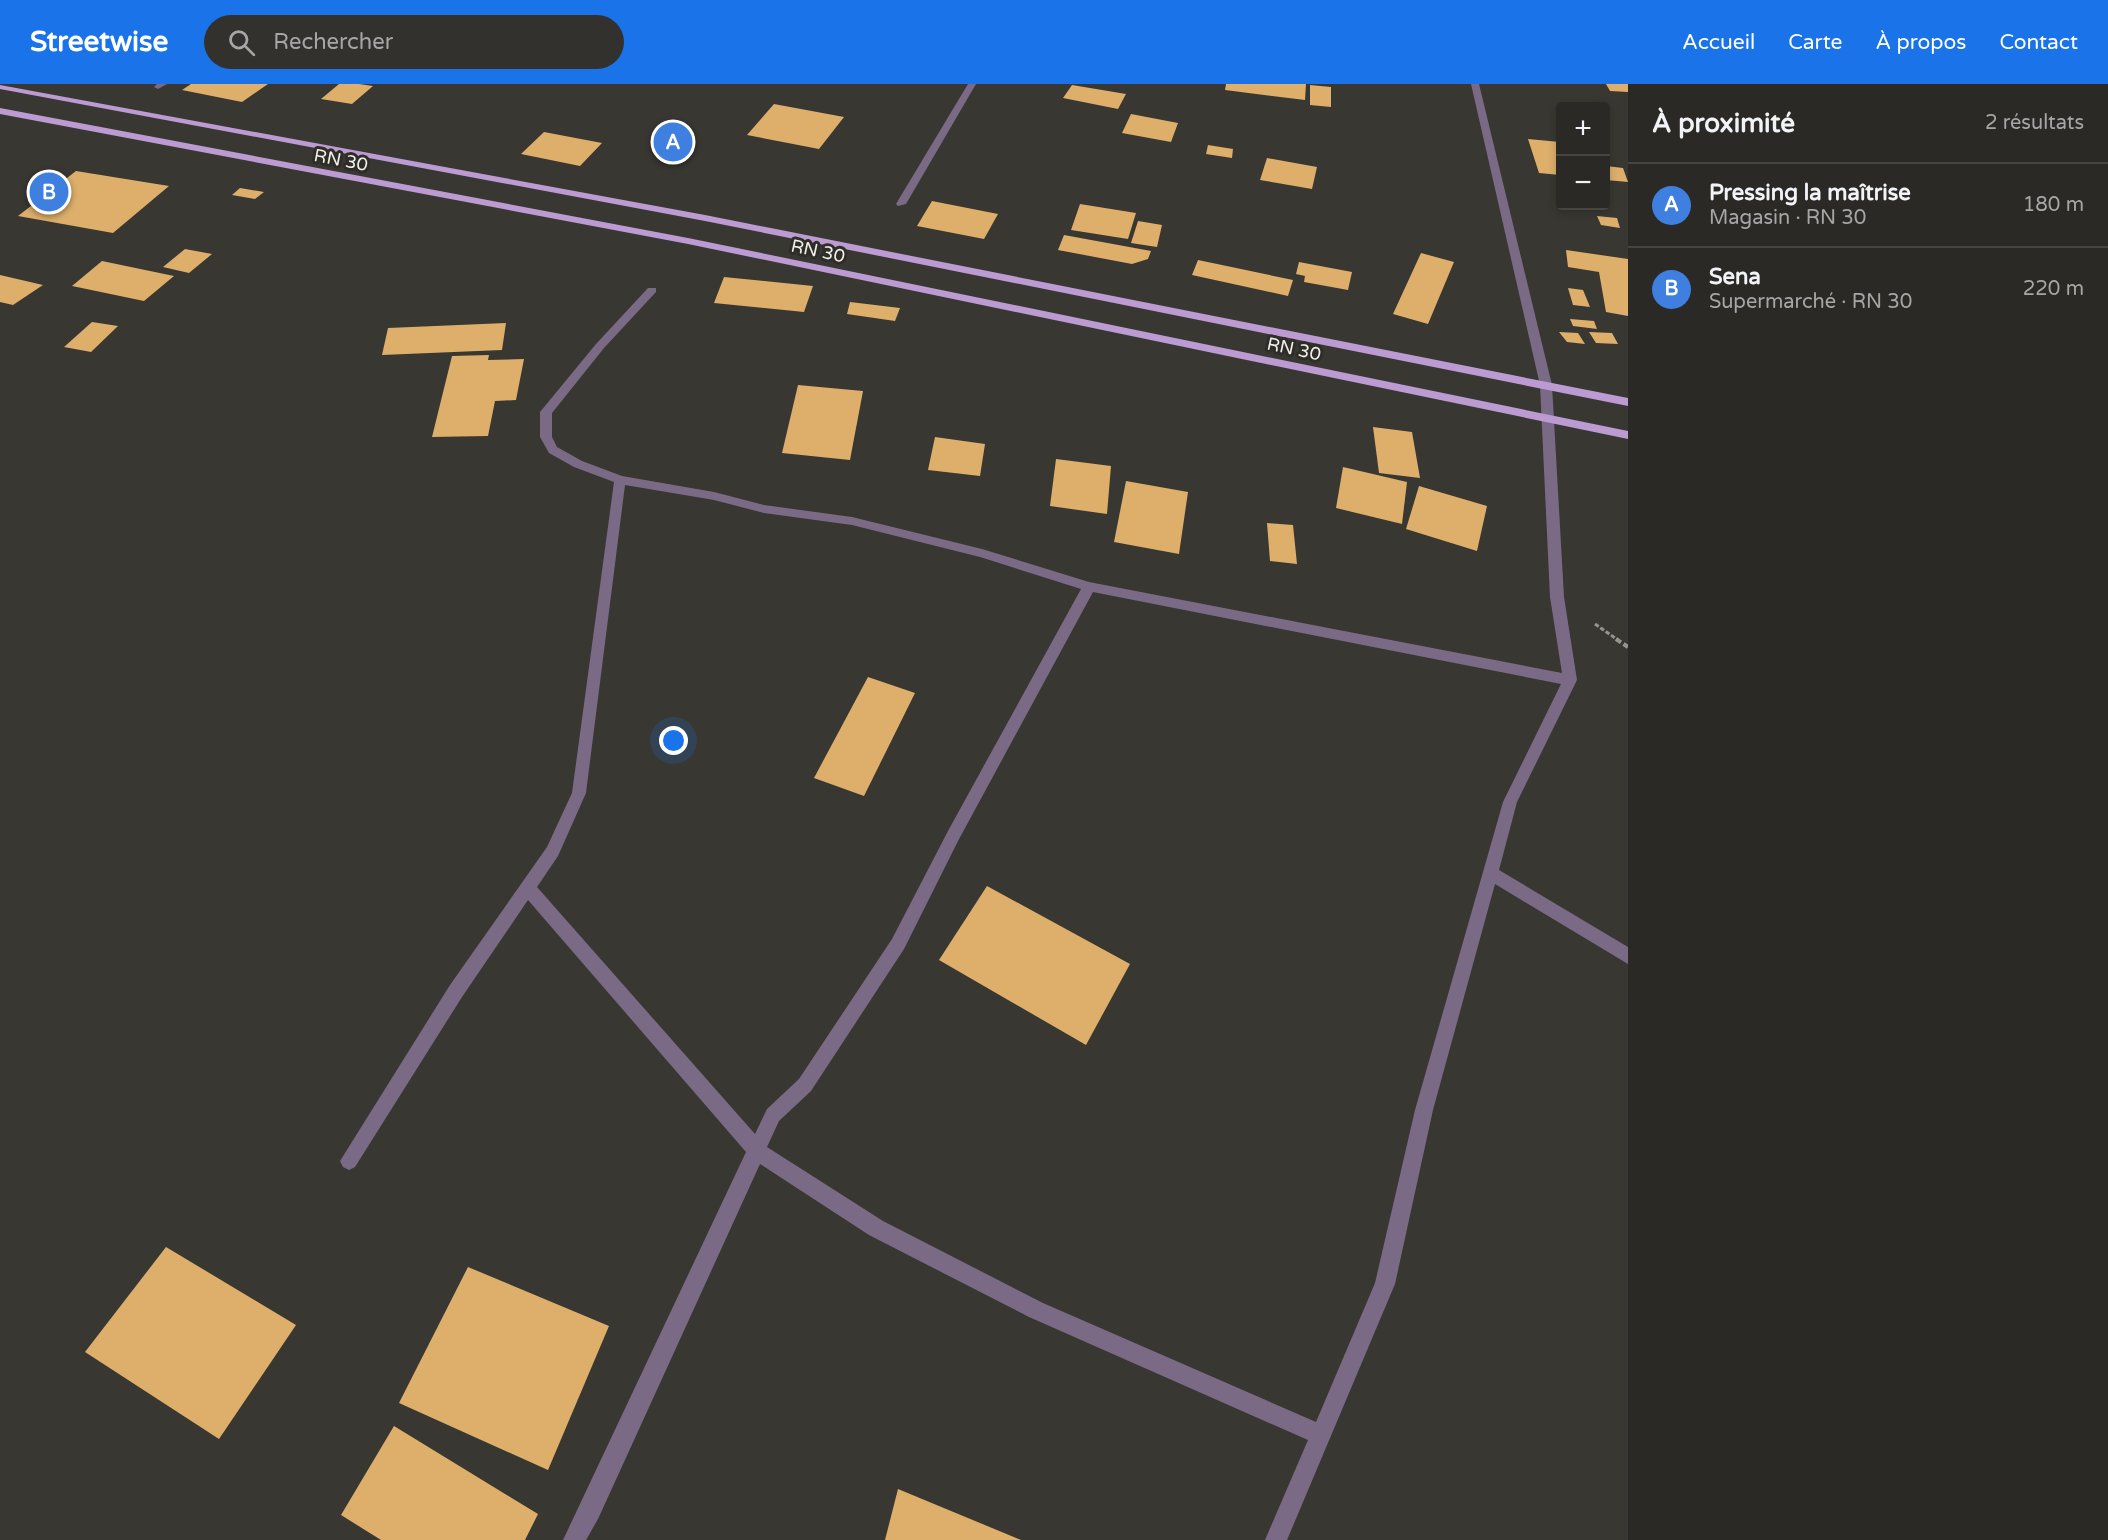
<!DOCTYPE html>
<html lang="fr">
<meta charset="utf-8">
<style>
:root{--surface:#2b2925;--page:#33312d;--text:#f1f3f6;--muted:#a6a6a7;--line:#474542;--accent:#1a73e8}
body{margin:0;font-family:"Varela Round",sans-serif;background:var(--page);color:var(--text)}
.controls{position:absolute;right:18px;top:18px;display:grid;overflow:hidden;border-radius:6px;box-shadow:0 3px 9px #0003}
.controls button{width:54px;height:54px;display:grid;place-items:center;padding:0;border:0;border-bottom:2px solid var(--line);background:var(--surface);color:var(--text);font:30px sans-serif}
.you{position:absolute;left:674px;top:657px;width:21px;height:21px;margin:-15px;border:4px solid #fff;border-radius:50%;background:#1a73e8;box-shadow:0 0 0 9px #1a73e833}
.badge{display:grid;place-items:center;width:39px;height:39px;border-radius:50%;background:var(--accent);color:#fff;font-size:20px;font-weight:700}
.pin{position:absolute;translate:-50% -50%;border:3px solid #fff;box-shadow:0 2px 6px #0006}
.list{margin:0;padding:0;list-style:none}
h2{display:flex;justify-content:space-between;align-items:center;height:78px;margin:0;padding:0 24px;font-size:26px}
h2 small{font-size:20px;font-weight:400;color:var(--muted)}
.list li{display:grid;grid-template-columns:39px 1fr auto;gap:18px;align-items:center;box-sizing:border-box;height:84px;padding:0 24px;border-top:2px solid var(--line)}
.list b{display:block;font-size:22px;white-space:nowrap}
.list p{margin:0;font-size:20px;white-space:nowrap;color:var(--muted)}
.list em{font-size:20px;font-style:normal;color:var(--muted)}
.icon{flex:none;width:33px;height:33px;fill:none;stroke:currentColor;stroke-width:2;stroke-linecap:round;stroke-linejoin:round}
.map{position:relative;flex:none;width:1628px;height:1456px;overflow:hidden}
header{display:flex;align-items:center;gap:36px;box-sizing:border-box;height:84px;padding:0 30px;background:var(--accent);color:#fff}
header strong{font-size:28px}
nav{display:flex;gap:33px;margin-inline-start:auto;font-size:21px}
.search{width:420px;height:54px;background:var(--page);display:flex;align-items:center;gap:15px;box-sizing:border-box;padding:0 21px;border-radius:33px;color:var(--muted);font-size:22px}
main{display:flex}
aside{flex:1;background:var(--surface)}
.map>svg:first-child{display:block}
.building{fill:#ddaf6b}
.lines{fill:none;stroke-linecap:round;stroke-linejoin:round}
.path-far1{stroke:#96948f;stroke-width:3;stroke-dasharray:4.5 2;stroke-linecap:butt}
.path{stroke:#96948f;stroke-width:4;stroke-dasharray:6 3;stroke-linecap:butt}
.street{fill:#7a6a86;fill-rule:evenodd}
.primary{fill:#bc9bd3;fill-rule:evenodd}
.labels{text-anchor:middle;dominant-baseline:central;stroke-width:6;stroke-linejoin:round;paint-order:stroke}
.far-street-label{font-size:18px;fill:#f0efeb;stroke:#2f2d28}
</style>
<header>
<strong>Streetwise</strong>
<div class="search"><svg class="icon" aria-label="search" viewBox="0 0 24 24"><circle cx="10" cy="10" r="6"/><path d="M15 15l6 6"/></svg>Rechercher</div>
<nav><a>Accueil</a><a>Carte</a><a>À propos</a><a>Contact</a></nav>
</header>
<main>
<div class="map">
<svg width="1628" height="1456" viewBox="0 0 1628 1456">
<rect width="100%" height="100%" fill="#393731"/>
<g class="building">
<path d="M191,0H268L242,18L182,6Z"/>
<path d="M339,0H359L373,2L352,20L321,15Z"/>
<path d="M1226,0H1306L1305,16L1225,6Z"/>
<path d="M1606,0H1628V8L1610,7Z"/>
<path d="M1072,1L1126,10L1118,25L1063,14Z"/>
<path d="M1310,1L1331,3V23L1310,21Z"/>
<path d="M774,20L844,33L819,65L747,51Z"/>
<path d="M1131,30L1178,39L1171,58L1122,49Z"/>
<path d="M544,48L602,59L580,82L521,70Z"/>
<path d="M1528,55L1560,58V71H1557L1560,78V91L1539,89Z"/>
<path d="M1208,61L1233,65L1232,74L1206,70Z"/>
<path d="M1267,74L1317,83L1312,105L1260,96Z"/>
<path d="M1606,82L1623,84L1628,98L1606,96Z"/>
<path d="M76,87L169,102L113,149L18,132Z"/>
<path d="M240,104L264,108L255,115L232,111Z"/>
<path d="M932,117L998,130L984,155L917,142Z"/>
<path d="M1080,120L1136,129L1128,155L1071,146Z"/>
<path d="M1597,132L1617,134L1620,144L1601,141Z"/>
<path d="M1138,137L1162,141L1157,163L1131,159Z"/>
<path d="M1064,151L1151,167L1148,175L1132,180L1058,166Z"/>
<path d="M185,165L212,170L189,189L163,183Z"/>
<path d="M1566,166L1628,175V232L1606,228L1599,188L1568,183Z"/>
<path d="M1421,169L1454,178L1428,240L1393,230Z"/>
<path d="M1198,176L1293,196L1288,212L1192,191Z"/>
<path d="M102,177L174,192L144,217L72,202Z"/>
<path d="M1299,178L1352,188L1348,206L1304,198L1305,192L1296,190Z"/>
<path d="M0,191L43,201L13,221L0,218Z"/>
<path d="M724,193L813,202L804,228L714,219Z"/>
<path d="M1568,204L1583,206L1590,223L1573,221Z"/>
<path d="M850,218L900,224L895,237L847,230Z"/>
<path d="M1570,235L1594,237L1597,245L1573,242Z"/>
<path d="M92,238L118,242L91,268L64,263Z"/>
<path d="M506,239L502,266L382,271L388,244Z"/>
<path d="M1559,248L1578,249L1585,260L1567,258Z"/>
<path d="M1589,248L1612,249L1618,260L1596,259Z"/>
<path d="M489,271L488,276L524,275L516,316L495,317L488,352L432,353L452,272Z"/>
<path d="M798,301L863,307L850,376L782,369Z"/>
<path d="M1373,343L1412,348L1420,394L1379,389Z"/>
<path d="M935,353L985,360L980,392L928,386Z"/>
<path d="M1056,375L1111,382L1107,430L1050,422Z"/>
<path d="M1343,383L1407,398L1402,440L1336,424Z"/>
<path d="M1126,397L1188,408L1179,470L1114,458Z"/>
<path d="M1419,402L1487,422L1477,467L1406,445Z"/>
<path d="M1267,439L1293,441L1297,480L1270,477Z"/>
<path d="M868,593L915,609L864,712L814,694Z"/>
<path d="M987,802L1130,880L1086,961L939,876Z"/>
<path d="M166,1163L296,1241L219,1355L85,1268Z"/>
<path d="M468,1183L609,1242L548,1386L399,1319Z"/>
<path d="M394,1342L538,1430L525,1456H381L341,1431Z"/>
<path d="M898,1405L1021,1456H885Z"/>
</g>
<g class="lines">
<path class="path-far1" d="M1595,540L1618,556"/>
<path class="path" d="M1616,555L1628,563"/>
<g class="street">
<path d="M157,0H167L158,5L154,3Z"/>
<path d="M968,0H976L906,120L898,122L896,120Z"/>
<path d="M1471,0H1479L1552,301L1564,513L1577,596L1517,718L1499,786L1628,863V880L1495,800L1433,1026L1395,1200L1287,1456H1265L1308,1356L1029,1233L869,1151L760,1080L598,1435L586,1456H563L746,1068L528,816L462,913L355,1083L349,1086L343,1083L340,1077L450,901L547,763L572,709L614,398L574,383L549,369L540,353V328L596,260L648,204H656V208L604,264L552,329V353L557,363L582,377L622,392L714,408L764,421L852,433L982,465L1089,498L1562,589L1550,513L1540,301ZM625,401L714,416L764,429L852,441L980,473L1081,505L948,747L892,855L799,995L767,1025L755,1050L537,803L558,772L586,709ZM1093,508L1561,600L1503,718L1415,1026L1375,1199L1316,1338L1043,1219L883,1137L767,1063L779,1037L811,1007L904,865L958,757Z"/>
</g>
<g class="primary">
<path d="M0,1L705,131L1628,314V322L705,137L0,5Z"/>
<path d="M0,24L688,154L1628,347V355L688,160L0,30Z"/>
</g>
</g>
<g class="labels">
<g class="far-street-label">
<text transform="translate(341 76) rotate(11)">RN 30</text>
<text transform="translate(818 167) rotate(12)">RN 30</text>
<text transform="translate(1294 265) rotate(12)">RN 30</text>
</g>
</g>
</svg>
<div class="controls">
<button>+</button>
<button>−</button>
</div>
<div class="you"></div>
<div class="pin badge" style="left:673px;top:58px;background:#3f7fe0">A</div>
<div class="pin badge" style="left:49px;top:108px;background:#3f7fe0">B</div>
</div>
<aside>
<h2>À proximité<small>2 résultats</small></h2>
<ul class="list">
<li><span class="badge" style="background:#3f7fe0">A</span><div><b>Pressing la maîtrise</b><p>Magasin · RN 30</p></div><em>180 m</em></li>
<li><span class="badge" style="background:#3f7fe0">B</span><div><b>Sena</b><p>Supermarché · RN 30</p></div><em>220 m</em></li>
</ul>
</aside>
</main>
